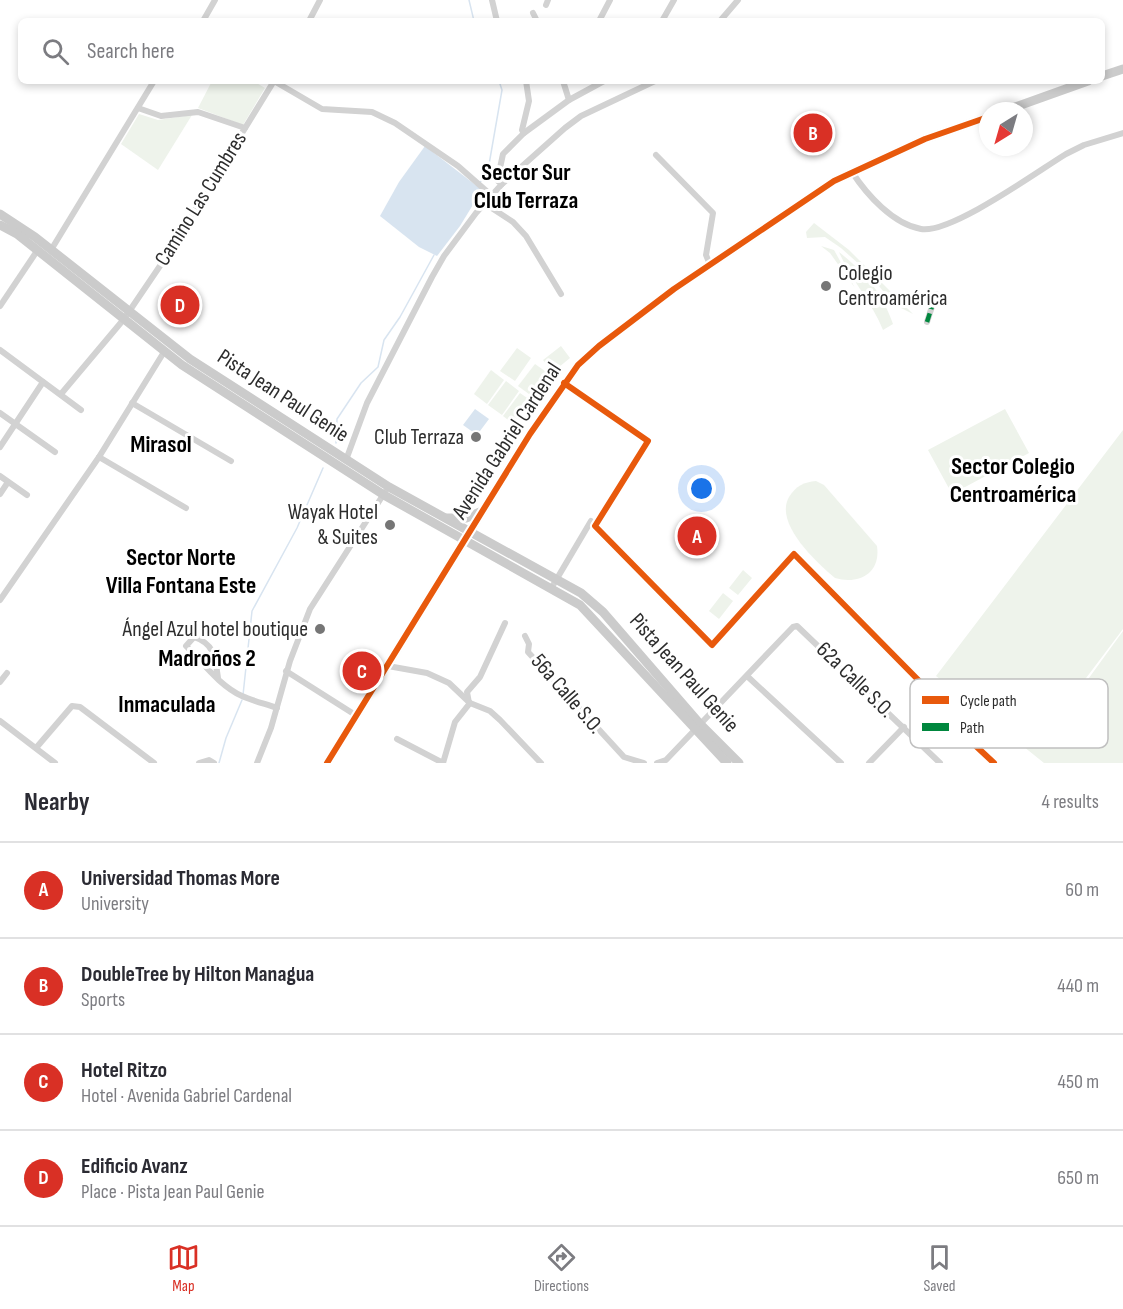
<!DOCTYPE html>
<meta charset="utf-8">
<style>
:root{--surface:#fff;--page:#f2f2f3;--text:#2b2b33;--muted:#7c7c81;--line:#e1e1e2;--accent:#d93025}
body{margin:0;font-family:"Sofia Sans Condensed",sans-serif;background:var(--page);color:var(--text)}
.compass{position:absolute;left:979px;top:102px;width:54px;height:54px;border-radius:50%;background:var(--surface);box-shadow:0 3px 9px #0003;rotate:217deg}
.you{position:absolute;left:702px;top:489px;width:21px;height:21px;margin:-15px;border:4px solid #fff;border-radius:50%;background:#1a73e8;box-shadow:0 0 0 9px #1a73e833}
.badge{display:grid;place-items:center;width:39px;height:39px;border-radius:50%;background:var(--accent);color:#fff;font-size:20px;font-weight:700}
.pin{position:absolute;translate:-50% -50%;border:3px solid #fff;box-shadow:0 2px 6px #0006}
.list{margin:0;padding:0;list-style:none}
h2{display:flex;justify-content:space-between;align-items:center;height:78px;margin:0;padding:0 24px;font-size:26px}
h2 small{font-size:20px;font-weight:400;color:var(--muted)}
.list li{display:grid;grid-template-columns:39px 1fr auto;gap:18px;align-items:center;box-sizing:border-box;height:96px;padding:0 24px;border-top:2px solid var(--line)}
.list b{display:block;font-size:22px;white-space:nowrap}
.list p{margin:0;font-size:20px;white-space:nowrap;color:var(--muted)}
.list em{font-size:20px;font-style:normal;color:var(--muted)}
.icon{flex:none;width:33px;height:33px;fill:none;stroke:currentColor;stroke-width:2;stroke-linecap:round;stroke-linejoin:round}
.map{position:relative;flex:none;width:1123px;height:763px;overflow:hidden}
.search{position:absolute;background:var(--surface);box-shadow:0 3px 9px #0003;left:18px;right:18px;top:18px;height:66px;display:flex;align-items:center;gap:15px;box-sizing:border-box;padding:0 21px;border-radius:9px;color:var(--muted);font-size:22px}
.sheet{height:462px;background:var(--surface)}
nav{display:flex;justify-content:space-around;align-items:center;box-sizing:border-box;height:84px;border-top:2px solid var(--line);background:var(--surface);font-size:16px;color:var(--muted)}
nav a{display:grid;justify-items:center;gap:3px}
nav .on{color:var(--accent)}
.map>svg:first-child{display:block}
.green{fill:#eef3eb}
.water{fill:#d8e4f0}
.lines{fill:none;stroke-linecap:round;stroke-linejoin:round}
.stream{stroke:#d8e4f0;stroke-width:1.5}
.street{stroke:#d2d2d2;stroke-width:6}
.secondary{stroke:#cbcbcb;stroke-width:9}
.quiet{stroke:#00873e;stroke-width:4.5;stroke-dasharray:9 4.5;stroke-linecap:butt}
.cycleway-casing{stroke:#fff;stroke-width:10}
.cycleway{stroke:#e8590c;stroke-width:6}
.poi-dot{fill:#767676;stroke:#fff;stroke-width:2}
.labels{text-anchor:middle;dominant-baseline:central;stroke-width:6;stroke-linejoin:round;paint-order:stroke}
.street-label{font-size:22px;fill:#2d2d2d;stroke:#fff}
.poi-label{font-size:22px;fill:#2d2d2d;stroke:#fff;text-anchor:end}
.neighbourhood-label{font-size:24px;font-weight:bold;fill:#000;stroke:#fff}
.key{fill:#fff;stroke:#c0c0c0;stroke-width:1.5}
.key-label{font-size:16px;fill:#2d2d2d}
</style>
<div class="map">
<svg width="1123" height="763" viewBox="0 0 1123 763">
<rect width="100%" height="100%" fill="#fff"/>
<g class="green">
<path d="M212,81H253L265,88L243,125L198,108Z"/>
<path d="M139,114L158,120L192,115L158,170L121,144Z"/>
<path d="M814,223L849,250L913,314L893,304L869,273L841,248L825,237L807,238L806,232Z"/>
<path d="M821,246L834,250L855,288L830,253Z"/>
<path d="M839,252C865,273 882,292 893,324L883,330C872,302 851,280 839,252Z"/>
<path d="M561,346L570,358L553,372L543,360Z"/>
<path d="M517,348L531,358L515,381L500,371Z"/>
<path d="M535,364L549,374L533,397L518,386Z"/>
<path d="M491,370L504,380L487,404L474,394Z"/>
<path d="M506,381L519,391L502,415L488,405Z"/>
<path d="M520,393L533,402L516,426L503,416Z"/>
<path d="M1005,409L1029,453L952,494L928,450Z"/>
<path d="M1123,430V629L1068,702L1065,711L1123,631V763H1044L936,676Z"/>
<path d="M816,481L824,485L877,546C881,573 859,585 835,578C816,562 774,523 789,497C796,486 804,482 816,481Z"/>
<path d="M743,570L752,578L738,595L729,588Z"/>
<path d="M723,593L733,601L719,619L709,611Z"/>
</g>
<g class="water">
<path d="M425,146L482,190L460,226L437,256L419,247L380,216L399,182Z"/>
<path d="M475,409L489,419L477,435L463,425Z"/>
</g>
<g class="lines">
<g class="stream">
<path d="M469,0L474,21"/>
<path d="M479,183L487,176L502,90L499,81"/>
<path d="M336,443L337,419L361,383L378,367L384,340L400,317L434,255"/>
<path d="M243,695L252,611L297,528L323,468"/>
<path d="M219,763L226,738L242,700"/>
</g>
<g class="street">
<path d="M492,0L497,21"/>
<path d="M546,5L548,0"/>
<path d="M533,13L537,21"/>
<path d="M203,21L215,0"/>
<path d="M309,21L320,0"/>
<path d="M599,21L610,0"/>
<path d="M662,21L674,0"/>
<path d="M720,21L738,0"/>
<path d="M274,81L322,109L372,112L395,123L458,166L491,195"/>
<path d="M563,81L569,100"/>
<path d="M138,108L161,116L198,112L245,128"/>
<path d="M524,133L569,100L604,81"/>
<path d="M656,155L713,213L706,255L710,265"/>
<path d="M500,168L503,154L524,133L522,130L529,101L526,81"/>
<path d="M499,171L498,181L502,184"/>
<path d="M852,172C867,195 893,224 921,229C951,234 1038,171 1066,154L1084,145L1123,133"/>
<path d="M484,203L513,222L526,236L561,294"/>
<path d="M51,250L154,81"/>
<path d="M932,305L945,297"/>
<path d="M0,306L37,251"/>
<path d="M927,322L936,294"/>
<path d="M0,350L81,410"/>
<path d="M564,383L648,441L595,526L712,645L794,554L937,699L932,705L994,763"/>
<path d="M61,394L124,319L164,260L274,81"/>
<path d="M132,403L231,461"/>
<path d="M0,413L55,452"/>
<path d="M0,447L43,382"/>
<path d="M99,457L186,508"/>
<path d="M346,460L367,403L432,277L444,256L476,213L502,184L565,128L581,116L655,81"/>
<path d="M0,476L27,495"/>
<path d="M0,494L8,482"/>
<path d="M552,587L591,521"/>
<path d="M0,600L99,457L164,352"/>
<path d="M525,636L529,644L528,652L624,757L644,763"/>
<path d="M388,666L427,673L449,683L470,703L490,711L500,720L541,763"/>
<path d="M286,671L357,716"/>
<path d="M747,676L841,763"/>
<path d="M218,678C215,658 215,644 194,637L186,646C203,663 220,686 242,696C253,701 266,704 277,708"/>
<path d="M0,682L7,673"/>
<path d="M469,703L467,692L480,677L505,623"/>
<path d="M0,721L55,763"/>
<path d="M397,739L443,763"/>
<path d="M36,748L72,706L80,707L154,763"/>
<path d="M199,763L209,760L214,763"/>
<path d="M257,763L271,728L290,661L310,609L385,492"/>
<path d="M443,763L455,722L470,703"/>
<path d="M657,763L666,760L793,627L797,626L940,763"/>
<path d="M869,763L904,727"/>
</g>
<g class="secondary">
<path d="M1102,76L1123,69"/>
<path d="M1004,111L1088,81"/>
<path d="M0,214L35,237L190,359L389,487L581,593L603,612L700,724L739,763"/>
<path d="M0,225L17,234L182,365L384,495L580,605L727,763"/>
<path d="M447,518H466L480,512"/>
<path d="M327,763L530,434L578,365L599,346L674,289L834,181L925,139L988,117"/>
</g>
<path class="quiet" d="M927,322L936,294"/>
<defs>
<g id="cycleway">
<path d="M564,383L648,441L595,526L712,645L794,554L937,699L932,705L994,763"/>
<path d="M327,763L530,434L578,365L599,346L674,289L834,181L925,139L988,117"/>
</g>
</defs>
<use href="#cycleway" class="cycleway-casing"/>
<use href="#cycleway" class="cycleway"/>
</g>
<g class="poi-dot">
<circle cx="826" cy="286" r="6"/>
<circle cx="476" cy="437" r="6"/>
<circle cx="390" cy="525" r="6"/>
<circle cx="320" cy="629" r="6"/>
</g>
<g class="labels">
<g class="street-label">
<text transform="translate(201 199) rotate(-58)">Camino Las Cumbres</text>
<text transform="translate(283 396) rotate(33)">Pista Jean Paul Genie</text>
<text transform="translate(507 441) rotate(-57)">Avenida Gabriel Cardenal</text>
<text transform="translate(684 673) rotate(48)">Pista Jean Paul Genie</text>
<text transform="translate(855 680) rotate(44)">62a Calle S.O.</text>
<text transform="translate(567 694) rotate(49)">56a Calle S.O.</text>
</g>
<g class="poi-label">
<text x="838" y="273" text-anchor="start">Colegio<tspan x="838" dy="25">Centroamérica</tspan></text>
<text x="464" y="437">Club Terraza</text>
<text x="378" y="512">Wayak Hotel<tspan x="378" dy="25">&amp; Suites</tspan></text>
<text x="308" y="629">Ángel Azul hotel boutique</text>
</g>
<g class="neighbourhood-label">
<text x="526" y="172">Sector Sur<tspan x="526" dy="28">Club Terraza</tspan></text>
<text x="161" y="444">Mirasol</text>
<text x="1013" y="466">Sector Colegio<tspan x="1013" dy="28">Centroamérica</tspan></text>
<text x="181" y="557">Sector Norte<tspan x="181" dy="28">Villa Fontana Este</tspan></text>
<text x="207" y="658">Madroños 2</text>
<text x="167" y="704">Inmaculada</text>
</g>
</g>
<rect x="910" y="679" width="198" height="69" rx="9" class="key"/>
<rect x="922" y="696" width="27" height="8" fill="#e8590c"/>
<rect x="922" y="723" width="27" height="8" fill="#00873e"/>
<g class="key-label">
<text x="960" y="706">Cycle path</text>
<text x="960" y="733">Path</text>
</g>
</svg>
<svg class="compass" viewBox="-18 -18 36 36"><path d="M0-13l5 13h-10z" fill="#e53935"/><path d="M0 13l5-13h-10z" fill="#7c7c81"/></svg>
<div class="you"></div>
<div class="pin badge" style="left:697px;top:536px">A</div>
<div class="pin badge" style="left:813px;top:133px">B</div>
<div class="pin badge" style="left:362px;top:671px">C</div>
<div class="pin badge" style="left:180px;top:305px">D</div>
<div class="search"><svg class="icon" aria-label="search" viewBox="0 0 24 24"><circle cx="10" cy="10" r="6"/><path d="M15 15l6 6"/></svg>Search here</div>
</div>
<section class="sheet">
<h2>Nearby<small>4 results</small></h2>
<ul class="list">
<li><span class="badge">A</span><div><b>Universidad Thomas More</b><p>University</p></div><em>60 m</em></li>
<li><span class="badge">B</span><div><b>DoubleTree by Hilton Managua</b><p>Sports</p></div><em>440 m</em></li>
<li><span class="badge">C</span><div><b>Hotel Ritzo</b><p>Hotel · Avenida Gabriel Cardenal</p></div><em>450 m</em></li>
<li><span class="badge">D</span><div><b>Edificio Avanz</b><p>Place · Pista Jean Paul Genie</p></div><em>650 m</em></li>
</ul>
</section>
<nav>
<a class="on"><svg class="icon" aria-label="map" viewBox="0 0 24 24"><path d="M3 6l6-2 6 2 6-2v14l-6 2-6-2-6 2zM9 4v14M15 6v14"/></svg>Map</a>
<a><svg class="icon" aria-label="directions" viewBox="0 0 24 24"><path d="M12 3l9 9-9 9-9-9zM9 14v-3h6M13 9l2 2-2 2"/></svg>Directions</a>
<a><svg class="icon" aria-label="saved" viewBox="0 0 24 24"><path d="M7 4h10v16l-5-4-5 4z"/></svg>Saved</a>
</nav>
